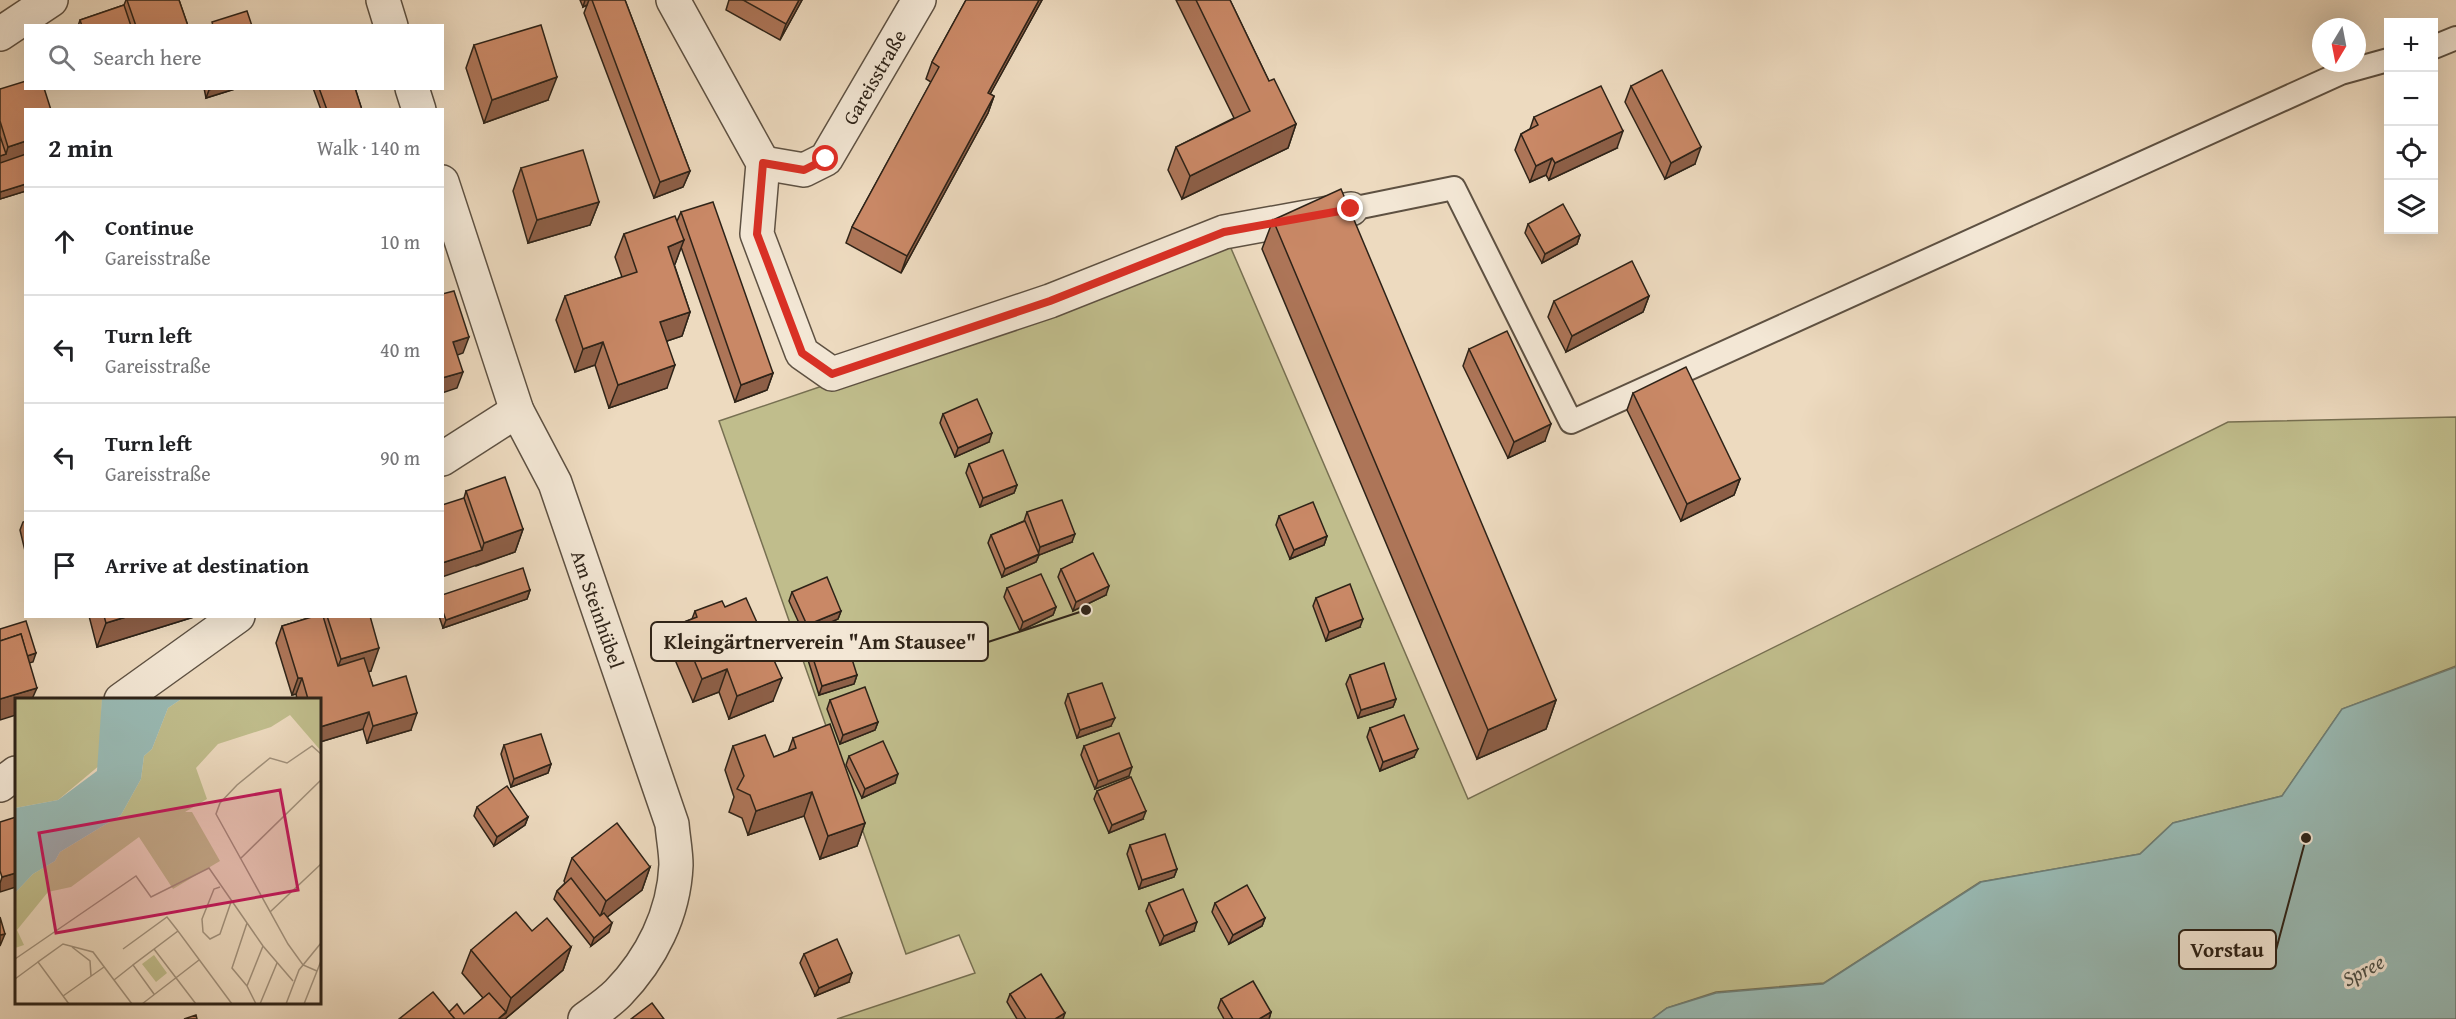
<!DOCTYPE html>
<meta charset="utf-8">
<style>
:root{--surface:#fff;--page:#f2f2f2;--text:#202124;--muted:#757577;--line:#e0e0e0}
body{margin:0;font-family:"Gentium Book Plus",serif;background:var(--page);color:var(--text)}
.controls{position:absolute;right:18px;top:18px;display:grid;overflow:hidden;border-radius:0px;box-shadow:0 6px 24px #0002}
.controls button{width:54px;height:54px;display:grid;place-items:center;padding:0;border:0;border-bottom:2px solid var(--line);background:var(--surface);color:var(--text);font:30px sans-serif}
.compass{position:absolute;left:2312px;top:18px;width:54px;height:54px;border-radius:50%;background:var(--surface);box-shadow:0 6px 24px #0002;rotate:190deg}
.stop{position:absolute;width:18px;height:18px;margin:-14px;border:4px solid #d93025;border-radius:50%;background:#fff}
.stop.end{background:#d93025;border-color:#fff;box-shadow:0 2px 6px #0008}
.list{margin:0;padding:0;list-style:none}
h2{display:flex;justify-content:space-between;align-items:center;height:78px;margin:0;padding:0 24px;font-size:26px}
h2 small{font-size:20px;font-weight:400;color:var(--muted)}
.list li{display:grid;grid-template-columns:39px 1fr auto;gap:18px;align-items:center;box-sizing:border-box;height:108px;padding:0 24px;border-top:2px solid var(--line)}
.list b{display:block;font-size:22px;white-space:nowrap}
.list p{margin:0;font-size:20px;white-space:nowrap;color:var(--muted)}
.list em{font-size:20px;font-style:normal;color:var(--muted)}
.icon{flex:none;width:33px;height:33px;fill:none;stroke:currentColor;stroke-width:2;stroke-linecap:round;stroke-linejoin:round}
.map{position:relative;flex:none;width:2456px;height:1019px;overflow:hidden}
.search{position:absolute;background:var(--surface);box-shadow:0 6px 24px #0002;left:24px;top:24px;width:420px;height:66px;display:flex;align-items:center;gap:15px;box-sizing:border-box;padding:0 21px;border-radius:0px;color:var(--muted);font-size:22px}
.panel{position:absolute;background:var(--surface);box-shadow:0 6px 24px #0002;left:24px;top:108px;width:420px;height:510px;border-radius:0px}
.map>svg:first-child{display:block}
.green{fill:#c0bd8c;stroke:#777052;stroke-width:1.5}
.water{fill:#99bab4;stroke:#6e7e76;stroke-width:1.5}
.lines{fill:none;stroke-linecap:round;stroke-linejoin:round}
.lane-casing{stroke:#5e5142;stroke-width:26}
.street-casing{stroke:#5e5142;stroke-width:36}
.lane{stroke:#f3e7d5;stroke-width:22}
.street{stroke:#f3e7d5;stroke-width:33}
.wall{fill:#ad7558;stroke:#2e2318;stroke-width:1.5}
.shaded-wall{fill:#8d5f47;stroke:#2e2318;stroke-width:1.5}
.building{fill:#c98866;stroke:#2e2318;stroke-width:1.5}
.route{stroke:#d93025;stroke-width:8}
.labels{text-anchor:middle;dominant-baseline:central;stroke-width:6;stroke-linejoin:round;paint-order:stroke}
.street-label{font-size:20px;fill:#2e2318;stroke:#f3e7d5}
.water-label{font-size:21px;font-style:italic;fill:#4e5047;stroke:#f3e7d5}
.inset-road{fill:none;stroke:#a1917c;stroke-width:1.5}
.view{fill:#c2185b;fill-opacity:0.15;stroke:#c2185b;stroke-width:3}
.inset-edge{fill:none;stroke:#2e2318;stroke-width:3}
.leader{fill:none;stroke:#2e2318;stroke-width:2}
.callout-dot{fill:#2e2318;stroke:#f3e7d5;stroke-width:2}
.callout{fill:#f3e7d5;stroke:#2e2318;stroke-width:2}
.callout-label{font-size:21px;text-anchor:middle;font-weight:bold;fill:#2e2318}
</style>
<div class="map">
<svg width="2456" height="1019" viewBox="0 0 2456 1019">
<rect width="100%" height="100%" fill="#eddabf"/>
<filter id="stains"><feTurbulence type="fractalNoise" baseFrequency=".00333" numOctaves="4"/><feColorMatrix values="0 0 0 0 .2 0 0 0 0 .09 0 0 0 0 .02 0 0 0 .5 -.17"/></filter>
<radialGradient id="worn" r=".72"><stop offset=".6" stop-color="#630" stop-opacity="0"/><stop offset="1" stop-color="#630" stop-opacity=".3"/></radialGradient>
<path class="green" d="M1224,232L1468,799L2228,422L2456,417V666L2342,709L2282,796L2173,823L2140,854L1980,882L1824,983L1716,992L1667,1008L1652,1019H837L975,973L959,935L906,954L719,421L840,380Z"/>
<path class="water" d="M2456,667V1019H1652L1667,1008L1716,993L1823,984L1981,882L2140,854L2173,823L2282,796L2342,709Z"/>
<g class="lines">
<defs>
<g id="lane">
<path d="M2434,47L2456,38"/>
<path d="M1351,209L1454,188L1571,422L2341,73L2388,60"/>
</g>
<g id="street">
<path d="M383,0L391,26"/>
<path d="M673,0L763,163L757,234L802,353L832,374L1050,301L1224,232L1351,209"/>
<path d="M0,34L51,0"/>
<path d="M412,88L419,110"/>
<path d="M763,163L804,170L826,159L919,0"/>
<path d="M442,182L517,411L555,483L672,824C673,837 676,852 676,865C674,914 651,959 618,993C608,1003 596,1011 585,1019"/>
<path d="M442,459L517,411"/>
<path d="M121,700L238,616"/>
<path d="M0,785L16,773"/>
</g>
</defs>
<use href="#lane" class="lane-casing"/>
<use href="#street" class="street-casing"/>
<use href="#lane" class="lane"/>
<use href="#street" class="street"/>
</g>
<g class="wall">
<path d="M126,0H179L188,26H78L80,20L124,5Z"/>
<path d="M580,0H625L690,171L683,187L654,198L584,13L587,5L583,7Z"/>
<path d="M729,0H802L780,40L726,10Z"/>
<path d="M966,0H1042L990,94L994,96L988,113L901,273L846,243L852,227L931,82L926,79L932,62Z"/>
<path d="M1176,0H1230L1269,81L1296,124L1288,148L1182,199L1168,170L1176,147L1234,118Z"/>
<path d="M474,45L548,100L484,123L466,68Z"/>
<path d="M1631,86L1695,164L1665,179L1625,102Z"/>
<path d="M204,88H238L206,98Z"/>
<path d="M313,88H355L362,110H321Z"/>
<path d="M0,89L26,110V191L0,199Z"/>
<path d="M1534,117L1617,148L1549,180L1546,175L1530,182L1515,150L1521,134L1530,129Z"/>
<path d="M521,168L599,202L590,225L528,243L513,191Z"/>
<path d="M681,212L773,373L767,390L735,402L681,247L675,264H674L690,312L682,336L667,341V388L609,408L595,365L575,372L556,320L565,296L622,277L615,257L624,234L677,221Z"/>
<path d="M1273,220L1556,700L1546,729L1477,759L1262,249Z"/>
<path d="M1528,224L1580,235L1577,244L1542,263L1525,233Z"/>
<path d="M1649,296L1643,312L1566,352L1548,317L1554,301Z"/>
<path d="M1469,349L1545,441L1508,458L1463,366Z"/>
<path d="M1633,393L1740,479L1734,495L1681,521L1627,410Z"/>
<path d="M943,414L989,442L955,457L940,423Z"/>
<path d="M969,464L1017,485L1014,493L980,507L966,473Z"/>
<path d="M466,491L523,529L515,552L476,566L464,498Z"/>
<path d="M1027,512L1072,542L1039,555L1036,562L1002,577L988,543L991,535L1024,521Z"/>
<path d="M1279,516L1327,536L1324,545L1290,559L1276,525Z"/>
<path d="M26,521V555L20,530L23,522Z"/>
<path d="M1061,569L1106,595L1073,611L1058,577Z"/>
<path d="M1007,588L1056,607L1053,615L1020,631L1004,597Z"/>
<path d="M530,590L527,599L443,628L439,616H442V595Z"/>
<path d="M792,592L841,611L838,619L804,634L789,601Z"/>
<path d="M1316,598L1360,627L1326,641L1313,606Z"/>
<path d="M725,607L773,701L729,719L719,692L693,702L670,648L679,624L692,619L695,611Z"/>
<path d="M89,616H197L97,647Z"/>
<path d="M315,616H370L371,671L368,672L373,686L411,730L367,743L363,729L320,742V699H297L296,694L292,695L276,643L282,626Z"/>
<path d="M811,652L857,675L854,684L819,695L808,660Z"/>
<path d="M1350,675L1396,699L1393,707L1358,718L1346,684Z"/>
<path d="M1068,694L1111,726L1077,738L1065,703Z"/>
<path d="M830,700L878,722L875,730L840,744L827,709Z"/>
<path d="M1370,728L1414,757L1380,771L1367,737Z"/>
<path d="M793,738L865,823L857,846L820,859L804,816L748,835L742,818L729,812L734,797L725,770L733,746L774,757L788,752Z"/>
<path d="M504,745L551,764L548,773L511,787L501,754Z"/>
<path d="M1084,746L1129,776L1095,789L1081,755Z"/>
<path d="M849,756L895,783L862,798L846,765Z"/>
<path d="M1097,791L1143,819L1109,833L1094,799Z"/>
<path d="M477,807L528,817L525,825L494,846L474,816Z"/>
<path d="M1130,845L1177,869L1174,877L1139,889L1127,854Z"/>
<path d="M572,858L650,867L642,890L607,917L609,932L591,946L554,899L557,891L565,883L564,881Z"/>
<path d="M1149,903L1194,931L1160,945L1146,911Z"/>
<path d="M1215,903L1265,918L1262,926L1229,944L1212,912Z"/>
<path d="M532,931L571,947L563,970L505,1019L449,1012L464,1014L483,998L462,973L471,950Z"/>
<path d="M804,954L849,982L815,996L800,963Z"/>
<path d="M1010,994L1063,1019H1017L1007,1002Z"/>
<path d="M1221,999L1271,1012L1269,1019H1224L1218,1008Z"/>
</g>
<g class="shaded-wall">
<path d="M585,0H589L587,5L583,7Z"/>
<path d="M799,0H802L780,40L786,24Z"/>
<path d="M1039,0H1042L982,109L988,93Z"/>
<path d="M557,77L548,100L484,123L492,100Z"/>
<path d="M214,88H238L206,98L209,90Z"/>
<path d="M994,96L988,113L901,273L907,256Z"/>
<path d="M1296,124L1288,148L1182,199L1190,176Z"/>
<path d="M1623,131L1617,148L1549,180L1555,163Z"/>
<path d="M26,141V162L0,170V156L6,154L8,147Z"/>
<path d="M1701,147L1695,164L1665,179L1671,163Z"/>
<path d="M1552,158L1546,175L1530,182L1536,166Z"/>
<path d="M690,171L683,187L654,198L660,182Z"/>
<path d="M26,184V191L0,199V192Z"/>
<path d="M599,202L590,225L528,243L537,220Z"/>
<path d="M1580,235L1577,244L1542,263L1545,254Z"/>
<path d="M684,240L675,264L660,270L668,247Z"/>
<path d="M1649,296L1643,312L1566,352L1572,336Z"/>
<path d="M690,312L682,336L652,346L660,322Z"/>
<path d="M469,337L463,353L447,359L453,342Z"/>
<path d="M603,342L595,365L575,372L583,349Z"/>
<path d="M675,365L667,388L609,408L618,385Z"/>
<path d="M463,372L457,388L442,393V378Z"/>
<path d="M773,373L767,390L735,402L741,385Z"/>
<path d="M1551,424L1545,441L1508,458L1514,442Z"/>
<path d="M992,433L989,442L955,457L958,448Z"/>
<path d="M1740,479L1734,495L1681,521L1687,504Z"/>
<path d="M1017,485L1014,493L980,507L983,498Z"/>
<path d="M523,529L515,552L442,577V563L482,550L484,543Z"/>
<path d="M1075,534L1072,542L1039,555L1036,562L1002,577L1005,569L1038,555L1040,547Z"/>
<path d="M1327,536L1324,545L1290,559L1294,550Z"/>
<path d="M1109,586L1106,595L1073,611L1076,602Z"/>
<path d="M530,590L527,599L443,628L446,620Z"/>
<path d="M1056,607L1053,615L1020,631L1023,622Z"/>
<path d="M841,611L838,619L804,634L807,625Z"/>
<path d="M129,616H197L97,647L106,623Z"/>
<path d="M1363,619L1360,627L1326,641L1329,632Z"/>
<path d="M379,648L371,671L332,682L341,659Z"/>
<path d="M36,653L33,662L15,667L18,659Z"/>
<path d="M727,669L719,692L693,702L702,679Z"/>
<path d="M857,675L854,684L819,695L822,686Z"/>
<path d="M298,678H302L296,694L292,695Z"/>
<path d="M782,678L773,701L729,719L737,696Z"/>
<path d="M37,688L32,699H16V715L0,720V699Z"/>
<path d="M1396,699L1393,707L1358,718L1361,710Z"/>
<path d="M1556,700L1546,729L1477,759L1488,730Z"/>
<path d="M369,712L363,729L320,742V727Z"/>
<path d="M417,713L411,730L367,743L373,726Z"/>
<path d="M1115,718L1111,726L1077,738L1080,730Z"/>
<path d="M878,722L875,730L840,744L843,735Z"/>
<path d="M1418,749L1414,757L1380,771L1383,762Z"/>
<path d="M551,764L548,773L511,787L514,779Z"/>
<path d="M1132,767L1129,776L1095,789L1098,781Z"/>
<path d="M898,774L895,783L862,798L865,789Z"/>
<path d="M812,792L804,816L748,835L756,811Z"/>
<path d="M1146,811L1143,819L1109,833L1112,825Z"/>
<path d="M528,817L525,825L494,846L497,837Z"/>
<path d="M865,823L857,846L820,859L828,836Z"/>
<path d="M650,867L642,890L597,925L606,901Z"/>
<path d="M1177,869L1174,877L1139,889L1142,880Z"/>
<path d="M16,873V887L0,892V883L2,877Z"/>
<path d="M1265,918L1262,926L1229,944L1233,935Z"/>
<path d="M1197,922L1194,931L1160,945L1164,936Z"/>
<path d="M612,923L609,932L591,946L594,938Z"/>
<path d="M5,934L0,946V935Z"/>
<path d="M571,947L563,970L505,1019H498L506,1013L511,998Z"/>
<path d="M852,973L849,982L815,996L819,988Z"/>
<path d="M1271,1012L1269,1019H1259Z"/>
<path d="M1065,1013L1063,1019H1055Z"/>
</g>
<g class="building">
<path d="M127,0H179L188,26H136Z"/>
<path d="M592,0H625L690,171L660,182Z"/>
<path d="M743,0H799L786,24Z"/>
<path d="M966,0H1039L988,93L994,96L907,256L852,227L939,67L932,62Z"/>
<path d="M1196,0H1230L1269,81L1274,79L1296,124L1190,176L1176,147L1250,111Z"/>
<path d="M124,5L131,26H82L80,20Z"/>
<path d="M247,11L252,26H213L212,22Z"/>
<path d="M541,25L557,77L492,100L474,45Z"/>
<path d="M1662,70L1701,147L1671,163L1631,86Z"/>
<path d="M26,81V88H44L51,110H26V141L8,147L0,121V89Z"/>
<path d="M1601,86L1623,131L1555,163L1552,158L1536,166L1521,134L1538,125L1534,117Z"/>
<path d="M319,88H355L362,110H327Z"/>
<path d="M0,136L6,154L0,156Z"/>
<path d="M583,150L599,202L537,220L521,168Z"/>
<path d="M26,154V184L0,192V163Z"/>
<path d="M1341,189L1556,700L1488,730L1273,220Z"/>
<path d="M713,202L773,373L741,385L681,212Z"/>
<path d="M1563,204L1580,235L1545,254L1528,224Z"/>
<path d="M675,216L684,240L668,247L690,312L660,322L675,365L618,385L603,342L583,349L565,296L637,272L624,234Z"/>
<path d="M1632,261L1649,296L1572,336L1554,301Z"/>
<path d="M454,291L469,337L453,342L463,372L442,378V294Z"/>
<path d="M1507,331L1551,424L1514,442L1469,349Z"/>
<path d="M1686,367L1740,479L1687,504L1633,393Z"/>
<path d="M977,399L992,433L958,448L943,414Z"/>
<path d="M1003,450L1017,485L983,498L969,464Z"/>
<path d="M505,477L523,529L484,543L466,491Z"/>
<path d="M464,498L482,550L442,563V505Z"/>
<path d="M1062,500L1075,534L1040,547L1027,512Z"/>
<path d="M1313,502L1327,536L1294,550L1279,516Z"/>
<path d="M1025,521L1039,554L1005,569L991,535Z"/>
<path d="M1093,553L1109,586L1076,602L1061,569Z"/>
<path d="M523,568L530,590L446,620L442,609V595Z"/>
<path d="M1041,574L1056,607L1023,622L1007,588Z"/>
<path d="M827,577L841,611L807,625L792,592Z"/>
<path d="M1350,584L1363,619L1329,632L1316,598Z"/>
<path d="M746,598L782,678L737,696L727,669L702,679L679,624L697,617L695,611L722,601L725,607Z"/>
<path d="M104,616H129L106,623Z"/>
<path d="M315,616H323L338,666L364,658L373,686L406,676L417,713L373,726L369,712L320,727V699H308L302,678H298L282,626Z"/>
<path d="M327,616H370L379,648L341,659Z"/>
<path d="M26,621L36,653L27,656L21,634L0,641V629Z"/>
<path d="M21,634L37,688L0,699V641Z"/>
<path d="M846,640L857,675L822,686L811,652Z"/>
<path d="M1384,663L1396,699L1361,710L1350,675Z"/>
<path d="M1102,683L1115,718L1080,730L1068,694Z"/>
<path d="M865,687L878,722L843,735L830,700Z"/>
<path d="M1404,715L1418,749L1383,762L1370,728Z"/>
<path d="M830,724L865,823L828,836L812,792L756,811L750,795L737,789L744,776L733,746L765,735L774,757L796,748L793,738Z"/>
<path d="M1119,733L1132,767L1098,781L1084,746Z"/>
<path d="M541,734L551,764L514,779L504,745Z"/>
<path d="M883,741L898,774L865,789L849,756Z"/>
<path d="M1131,777L1146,811L1112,825L1097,791Z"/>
<path d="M507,786L528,817L497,837L477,807Z"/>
<path d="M16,817V873L2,877L0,871V822Z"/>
<path d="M617,823L650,867L606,901L572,858Z"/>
<path d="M1165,834L1177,869L1142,880L1130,845Z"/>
<path d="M571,878L600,916L604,913L612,923L594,938L557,891Z"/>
<path d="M1247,885L1265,918L1233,935L1215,903Z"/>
<path d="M1183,889L1197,922L1164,936L1149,903Z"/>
<path d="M516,912L532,931L547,918L571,947L511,998L471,950Z"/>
<path d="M0,917L5,934L0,935Z"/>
<path d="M837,939L852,973L819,988L804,954Z"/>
<path d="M1041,974L1065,1013L1055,1019H1026L1010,994Z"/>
<path d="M1253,981L1271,1012L1259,1019H1233L1221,999Z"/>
<path d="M433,992L455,1019H399Z"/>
<path d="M489,993L506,1012L498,1019H455L449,1012L457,1004L464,1014Z"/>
<path d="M652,1003L664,1019H631Z"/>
<path d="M196,1015L197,1019H184Z"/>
</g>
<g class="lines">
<path class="route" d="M826,159L804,170L763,163L757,234L802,353L832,374L1050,301L1224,232L1351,209"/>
</g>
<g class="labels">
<g class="street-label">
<text transform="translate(874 77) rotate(-60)">Gareisstraße</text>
<text transform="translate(598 609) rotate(71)">Am Steinhübel</text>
</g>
<g class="water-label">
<text transform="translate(2363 970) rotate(-28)">Spree</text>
</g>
</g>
<g transform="translate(15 698)">
<rect width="306" height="306" fill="#eddabf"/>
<path d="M0,0H87L85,67L43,102L0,110ZM168,0H306V53L275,17L256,29L203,46L181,70L192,101L170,114H177L205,163L158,191L124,139L56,189L33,194L2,232L9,247L0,250V195L18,176L40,163L45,154L106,117L126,81L129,58L137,51L153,10ZM139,257L152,275L141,284L127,266Z" fill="#c0bd8c"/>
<path d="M87,0H168L153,10L137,51L129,58L126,81L106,117L45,154L40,163L18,176L0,195V110L43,102L82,73Z" fill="#99bab4"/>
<path class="inset-road" d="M225,161L306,82M205,189L199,191L187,221L188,234L195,241L205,236L216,204M255,214L306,166M232,225L217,270L232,288M57,249L75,263L76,278M108,251L152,219L163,233M139,251L181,306M0,261L121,178L136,199L194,170L248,248L278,283M302,273L288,267L273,246L201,116L205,105L222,87L255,60L272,65L297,48L306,56M0,281L23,264M99,282L118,267M139,296L118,267L163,233L217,306M48,298L89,269M54,306L23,264L48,246L78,254L117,306M127,306L184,262M241,306L232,288L248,248M245,306L262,265M271,306L284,272L306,245M289,306L306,263"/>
<path class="view" d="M265,92L283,192L41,235L24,135Z"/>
<rect width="306" height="306" class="inset-edge"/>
</g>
<path class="leader" d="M1086 610L988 642M2306 838L2276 950"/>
<g class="callout-dot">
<circle cx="1086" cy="610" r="6"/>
<circle cx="2306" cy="838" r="6"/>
</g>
<g class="callout">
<rect x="651" y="622" width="337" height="39" rx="6"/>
<rect x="2179" y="930" width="97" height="39" rx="6"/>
</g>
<g class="callout-label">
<text x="820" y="649">Kleingärtnerverein "Am Stausee"</text>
<text x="2227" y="957">Vorstau</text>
</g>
<rect width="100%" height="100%" filter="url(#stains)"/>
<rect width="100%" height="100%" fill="url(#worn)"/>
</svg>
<div class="controls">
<button>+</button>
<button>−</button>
<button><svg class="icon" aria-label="locate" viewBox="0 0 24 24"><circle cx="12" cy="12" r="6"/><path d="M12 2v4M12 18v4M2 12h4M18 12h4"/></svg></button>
<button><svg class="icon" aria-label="layers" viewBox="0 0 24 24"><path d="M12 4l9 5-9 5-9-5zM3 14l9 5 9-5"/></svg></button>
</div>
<svg class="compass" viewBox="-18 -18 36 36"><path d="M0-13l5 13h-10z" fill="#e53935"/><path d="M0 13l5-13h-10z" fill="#757577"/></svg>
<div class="stop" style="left:826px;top:159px"></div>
<div class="stop end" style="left:1351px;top:209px"></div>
<div class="search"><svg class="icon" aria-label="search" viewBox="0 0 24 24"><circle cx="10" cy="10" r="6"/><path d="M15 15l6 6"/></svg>Search here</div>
<section class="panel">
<h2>2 min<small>Walk · 140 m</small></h2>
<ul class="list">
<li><svg class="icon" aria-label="ahead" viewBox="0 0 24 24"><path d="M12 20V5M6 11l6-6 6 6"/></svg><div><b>Continue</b><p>Gareisstraße</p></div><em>10 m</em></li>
<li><svg class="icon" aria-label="left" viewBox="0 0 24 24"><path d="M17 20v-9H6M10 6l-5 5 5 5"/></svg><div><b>Turn left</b><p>Gareisstraße</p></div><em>40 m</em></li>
<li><svg class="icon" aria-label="left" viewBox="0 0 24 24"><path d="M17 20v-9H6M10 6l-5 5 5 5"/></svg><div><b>Turn left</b><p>Gareisstraße</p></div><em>90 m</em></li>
<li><svg class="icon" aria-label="arrive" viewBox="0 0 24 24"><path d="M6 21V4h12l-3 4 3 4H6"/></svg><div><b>Arrive at destination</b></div></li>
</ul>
</section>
</div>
